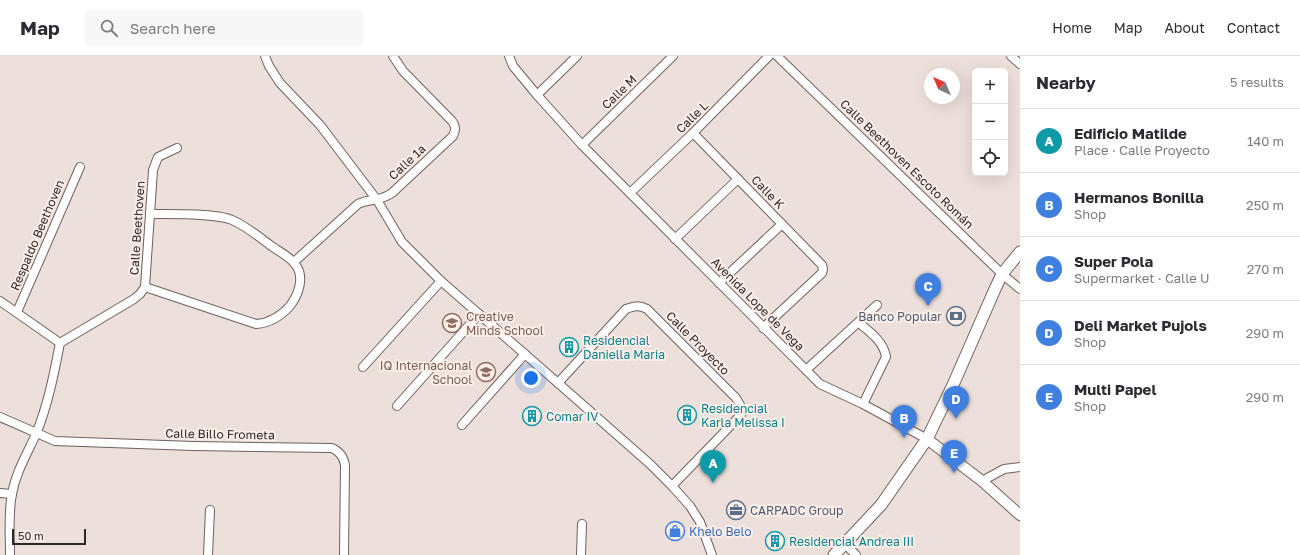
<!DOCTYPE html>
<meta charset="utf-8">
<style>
:root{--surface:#fff;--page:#f7f7f7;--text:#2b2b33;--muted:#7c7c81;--line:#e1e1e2;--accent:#111827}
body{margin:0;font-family:"Golos Text",sans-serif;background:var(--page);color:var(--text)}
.controls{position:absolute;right:12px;top:12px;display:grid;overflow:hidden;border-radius:6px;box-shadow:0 4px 16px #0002}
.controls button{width:36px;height:36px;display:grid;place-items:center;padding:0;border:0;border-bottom:1px solid var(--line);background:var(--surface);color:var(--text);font:20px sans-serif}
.compass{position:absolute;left:924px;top:12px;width:36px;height:36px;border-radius:50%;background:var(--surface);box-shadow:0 4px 16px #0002;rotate:316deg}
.scale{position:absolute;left:12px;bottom:10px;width:74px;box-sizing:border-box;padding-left:4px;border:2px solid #2c2725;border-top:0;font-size:11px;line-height:14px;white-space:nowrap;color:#2c2725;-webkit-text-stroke:3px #fbede7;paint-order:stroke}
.you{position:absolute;left:531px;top:322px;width:14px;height:14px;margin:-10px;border:3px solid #fff;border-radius:50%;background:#1a73e8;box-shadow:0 0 0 6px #1a73e833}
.badge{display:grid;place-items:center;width:26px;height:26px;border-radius:50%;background:var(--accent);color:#fff;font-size:13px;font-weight:700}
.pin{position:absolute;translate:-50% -33px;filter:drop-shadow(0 1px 2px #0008)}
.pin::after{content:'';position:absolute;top:21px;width:14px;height:12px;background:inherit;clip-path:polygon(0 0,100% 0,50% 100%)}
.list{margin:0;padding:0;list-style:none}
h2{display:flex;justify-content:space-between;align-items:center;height:52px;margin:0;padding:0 16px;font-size:17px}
h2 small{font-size:13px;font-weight:400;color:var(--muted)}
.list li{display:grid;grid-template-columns:26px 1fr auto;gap:12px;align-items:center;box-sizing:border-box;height:64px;padding:0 16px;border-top:1px solid var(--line)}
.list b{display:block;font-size:15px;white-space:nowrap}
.list p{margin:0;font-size:13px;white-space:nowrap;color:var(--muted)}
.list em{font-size:13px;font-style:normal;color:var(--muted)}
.icon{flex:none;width:22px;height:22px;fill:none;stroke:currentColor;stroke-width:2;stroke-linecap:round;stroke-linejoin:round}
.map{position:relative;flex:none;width:1020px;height:499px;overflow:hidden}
header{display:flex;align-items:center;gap:24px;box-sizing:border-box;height:56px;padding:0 20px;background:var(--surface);border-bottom:1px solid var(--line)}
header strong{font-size:19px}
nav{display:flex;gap:22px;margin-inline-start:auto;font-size:14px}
.search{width:280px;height:36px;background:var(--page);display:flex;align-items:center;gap:10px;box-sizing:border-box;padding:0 14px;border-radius:6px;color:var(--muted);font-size:15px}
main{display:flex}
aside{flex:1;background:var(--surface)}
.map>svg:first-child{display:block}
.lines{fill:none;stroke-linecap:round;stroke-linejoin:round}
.minor-casing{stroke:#6e625d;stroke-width:10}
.tertiary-casing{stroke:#6e625d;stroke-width:12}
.secondary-casing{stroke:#6e625d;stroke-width:13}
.minor{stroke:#fff;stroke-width:8}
.tertiary{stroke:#fff;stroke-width:10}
.secondary{stroke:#fff;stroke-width:11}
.labels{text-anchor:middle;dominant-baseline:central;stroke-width:4;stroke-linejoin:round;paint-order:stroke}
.street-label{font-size:12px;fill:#2c2725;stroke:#fbede7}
.education-label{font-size:12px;fill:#785e54;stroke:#fbede7;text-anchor:start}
.service-label{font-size:12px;fill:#4e5e75;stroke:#fbede7;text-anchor:end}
.culture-label{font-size:12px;fill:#0d838f;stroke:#fbede7;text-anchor:start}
.shop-label{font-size:12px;fill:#366cbe;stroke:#fbede7;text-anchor:start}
</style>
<header>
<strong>Map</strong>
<div class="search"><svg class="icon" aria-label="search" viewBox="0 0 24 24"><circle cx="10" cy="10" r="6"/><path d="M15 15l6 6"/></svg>Search here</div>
<nav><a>Home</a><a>Map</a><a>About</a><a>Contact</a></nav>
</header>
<main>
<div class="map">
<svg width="1020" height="499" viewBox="0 0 1020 499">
<rect width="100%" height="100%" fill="#eddfda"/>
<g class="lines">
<defs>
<g id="minor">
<path d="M265,0L269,10L280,27L320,69L377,144L402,186L441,225L558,327L650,408L672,430L690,450L700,466L712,499"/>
<path d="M509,0L513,10L537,39L582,89L820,328L863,348L927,383"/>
<path d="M777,0L1002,218L1020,233"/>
<path d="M1011,0L1020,8"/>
<path d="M537,39L577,0"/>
<path d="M693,77L822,209L823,213L822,217L763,272"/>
<path d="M582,89L673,0"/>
<path d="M630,137L693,77L769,0"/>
<path d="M675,183L738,123"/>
<path d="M294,206L358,148C371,142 379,146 392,137L453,80C456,74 456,70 452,65L403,15L393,0"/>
<path d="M719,227L782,168"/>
<path d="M145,231L256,268C269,267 281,260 290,250C299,238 305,220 295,208C289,200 278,195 270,189C258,180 246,170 232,164C215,157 170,158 150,158"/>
<path d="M0,245L60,287"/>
<path d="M17,256L80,111"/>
<path d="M859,267C870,276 884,286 886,301L863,348"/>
<path d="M363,311L441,225"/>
<path d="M806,314L877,249"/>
<path d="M558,327L626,253C634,250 639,249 647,253L736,342L740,349L742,357L736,364L672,430"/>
<path d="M397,350L479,258"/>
<path d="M0,361L55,385L193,390L332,392C340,396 343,400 345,409L344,499"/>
<path d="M462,369L525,298"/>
<path d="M982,425L1004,413L1020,411"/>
<path d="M0,437L12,438"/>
<path d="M845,488L856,499"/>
<path d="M10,499C10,479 8,458 12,438C16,416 27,398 36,378C48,349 54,318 60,287L134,243L140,238L145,231L153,114L158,101L177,92"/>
<path d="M208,499L210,454"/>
<path d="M581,499L582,468"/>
</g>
<path id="tertiary" d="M927,383L982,425L1020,459"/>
<path id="secondary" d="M834,499L881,449L927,383L953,329L995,233L1002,218L1020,196"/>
</defs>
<use href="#minor" class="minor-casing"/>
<use href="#tertiary" class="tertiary-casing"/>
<use href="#secondary" class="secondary-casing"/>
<use href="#minor" class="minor"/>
<use href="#tertiary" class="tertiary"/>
<use href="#secondary" class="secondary"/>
</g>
<defs>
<symbol id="bank-ring" viewBox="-11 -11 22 22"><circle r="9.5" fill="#fbede7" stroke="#5c6f8a" stroke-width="1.5"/><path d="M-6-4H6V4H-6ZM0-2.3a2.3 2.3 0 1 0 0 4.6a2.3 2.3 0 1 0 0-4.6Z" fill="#5c6f8a"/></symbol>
<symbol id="school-ring" viewBox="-11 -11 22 22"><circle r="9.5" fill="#fbede7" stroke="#8d6e63" stroke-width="1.5"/><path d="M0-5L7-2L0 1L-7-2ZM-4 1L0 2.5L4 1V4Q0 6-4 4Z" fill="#8d6e63"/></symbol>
<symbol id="building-ring" viewBox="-11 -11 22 22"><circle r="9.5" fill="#fbede7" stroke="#0f9aa8" stroke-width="1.5"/><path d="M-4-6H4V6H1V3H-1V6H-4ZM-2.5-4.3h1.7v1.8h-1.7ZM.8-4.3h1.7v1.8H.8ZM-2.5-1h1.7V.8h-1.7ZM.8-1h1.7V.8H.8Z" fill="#0f9aa8"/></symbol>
<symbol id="office-ring" viewBox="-11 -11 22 22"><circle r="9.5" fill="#fbede7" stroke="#5c6f8a" stroke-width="1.5"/><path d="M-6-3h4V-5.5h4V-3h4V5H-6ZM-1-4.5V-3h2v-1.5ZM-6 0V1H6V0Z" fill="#5c6f8a"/></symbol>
<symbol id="shop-ring" viewBox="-11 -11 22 22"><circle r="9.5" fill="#fbede7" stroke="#3f7fe0" stroke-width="1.5"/><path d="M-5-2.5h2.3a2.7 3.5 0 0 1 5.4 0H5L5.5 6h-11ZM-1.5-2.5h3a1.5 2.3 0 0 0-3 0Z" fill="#3f7fe0"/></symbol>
</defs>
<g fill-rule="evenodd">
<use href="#bank-ring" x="945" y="249" width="22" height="22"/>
<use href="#school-ring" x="441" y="256" width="22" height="22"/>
<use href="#building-ring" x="558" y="280" width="22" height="22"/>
<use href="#school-ring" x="475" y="305" width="22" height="22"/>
<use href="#building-ring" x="676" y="348" width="22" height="22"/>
<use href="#building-ring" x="521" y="349" width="22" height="22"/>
<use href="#office-ring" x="725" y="443" width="22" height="22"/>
<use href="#shop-ring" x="664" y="464" width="22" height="22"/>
<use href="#building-ring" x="764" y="474" width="22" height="22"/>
</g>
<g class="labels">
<g class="street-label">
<text transform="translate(619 36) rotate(-44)">Calle M</text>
<text transform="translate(692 61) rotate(-45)">Calle L</text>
<text transform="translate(407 106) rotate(-43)">Calle 1a</text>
<text transform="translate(907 108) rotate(44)">Calle Beethoven Escoto Román</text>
<text transform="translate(768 136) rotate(46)">Calle K</text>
<text transform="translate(137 172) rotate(-86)">Calle Beethoven</text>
<text transform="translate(37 179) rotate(-67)">Respaldo Beethoven</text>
<text transform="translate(758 248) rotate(45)">Avenida Lope de Vega</text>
<text transform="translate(698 287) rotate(45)">Calle Proyecto</text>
<text transform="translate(220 378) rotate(1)">Calle Billo Frometa</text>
</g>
<g class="education-label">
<text x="466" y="260">Creative<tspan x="466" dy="14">Minds School</tspan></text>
<text x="472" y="309" text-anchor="end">IQ Internacional<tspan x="472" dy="14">School</tspan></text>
</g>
<g class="service-label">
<text x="942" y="260">Banco Popular</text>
<text x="750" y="454" text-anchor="start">CARPADC Group</text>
</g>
<g class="culture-label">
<text x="583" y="284">Residencial<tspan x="583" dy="14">Daniella Maria</tspan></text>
<text x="701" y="352">Residencial<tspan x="701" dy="14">Karla Melissa I</tspan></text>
<text x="546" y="360">Comar IV</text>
<text x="789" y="485">Residencial Andrea III</text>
</g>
<g class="shop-label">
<text x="689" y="475">Khelo Belo</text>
</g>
</g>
</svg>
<div class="controls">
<button>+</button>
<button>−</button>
<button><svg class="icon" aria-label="locate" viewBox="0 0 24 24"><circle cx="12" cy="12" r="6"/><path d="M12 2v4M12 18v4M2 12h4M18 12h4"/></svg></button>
</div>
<svg class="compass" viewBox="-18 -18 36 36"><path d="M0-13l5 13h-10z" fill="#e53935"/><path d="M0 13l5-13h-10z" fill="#7c7c81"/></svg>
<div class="scale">50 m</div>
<div class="you"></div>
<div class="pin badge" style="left:713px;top:427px;background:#0f9aa8">A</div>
<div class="pin badge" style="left:904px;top:382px;background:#3f7fe0">B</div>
<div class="pin badge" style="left:928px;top:250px;background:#3f7fe0">C</div>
<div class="pin badge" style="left:956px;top:363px;background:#3f7fe0">D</div>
<div class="pin badge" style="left:954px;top:417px;background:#3f7fe0">E</div>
</div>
<aside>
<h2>Nearby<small>5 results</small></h2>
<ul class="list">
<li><span class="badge" style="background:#0f9aa8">A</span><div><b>Edificio Matilde</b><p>Place · Calle Proyecto</p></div><em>140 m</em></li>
<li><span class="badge" style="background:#3f7fe0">B</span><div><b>Hermanos Bonilla</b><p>Shop</p></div><em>250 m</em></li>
<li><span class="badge" style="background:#3f7fe0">C</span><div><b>Super Pola</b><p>Supermarket · Calle U</p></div><em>270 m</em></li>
<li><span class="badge" style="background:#3f7fe0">D</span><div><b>Deli Market Pujols</b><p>Shop</p></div><em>290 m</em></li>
<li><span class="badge" style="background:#3f7fe0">E</span><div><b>Multi Papel</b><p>Shop</p></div><em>290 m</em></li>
</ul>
</aside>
</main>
